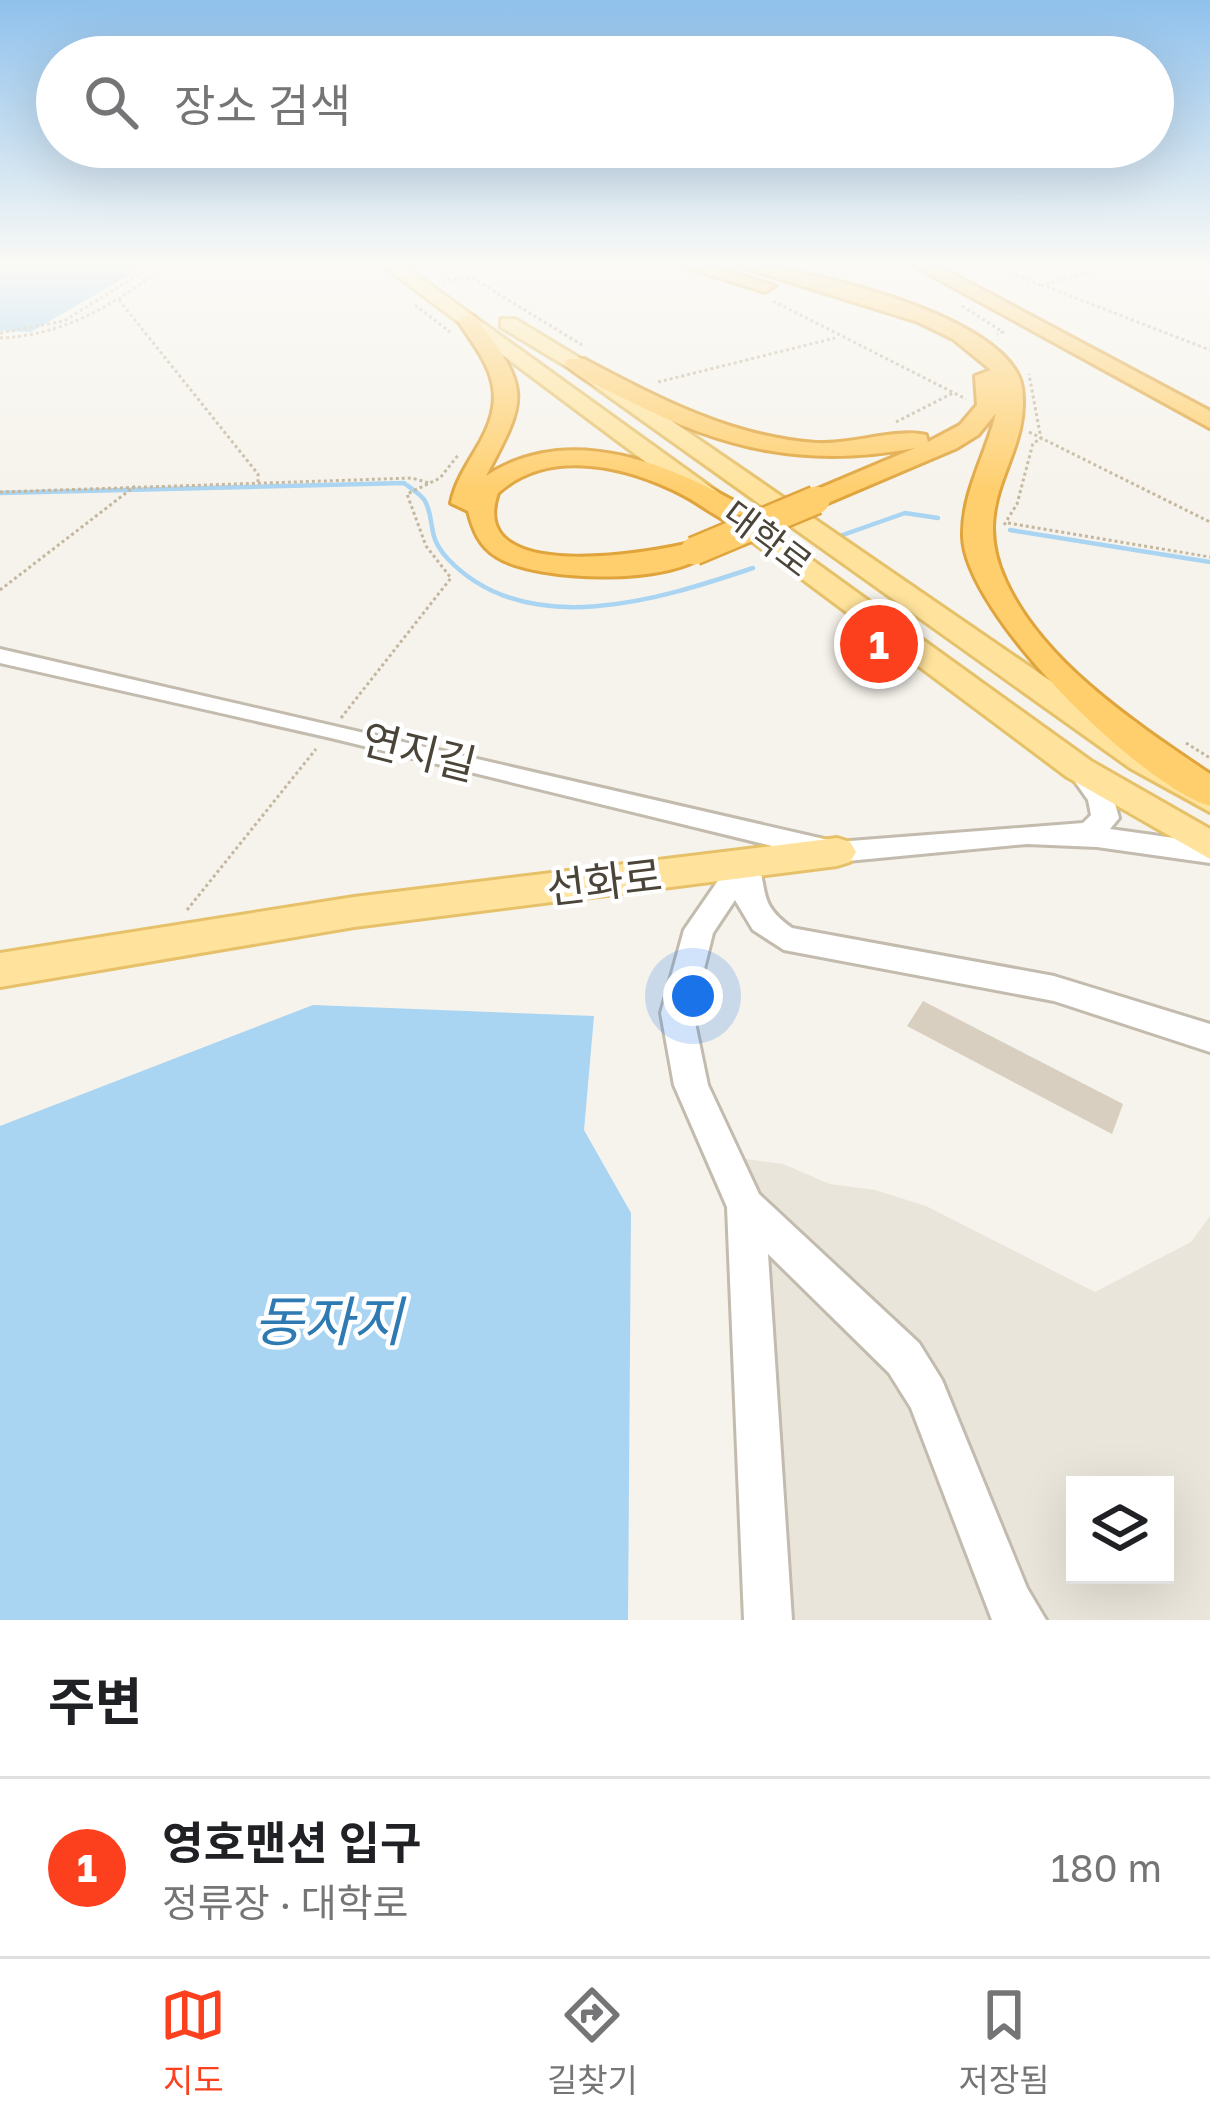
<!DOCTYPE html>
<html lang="ko">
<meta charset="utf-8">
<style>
:root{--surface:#fff;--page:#f6f6f6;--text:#202124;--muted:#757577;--line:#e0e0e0;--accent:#fc3f1d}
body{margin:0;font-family:"Golos Text","Noto Sans KR",sans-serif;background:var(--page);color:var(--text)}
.controls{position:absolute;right:36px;bottom:36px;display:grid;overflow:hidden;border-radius:0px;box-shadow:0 12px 48px #0002}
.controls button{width:108px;height:108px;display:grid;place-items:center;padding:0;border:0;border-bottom:3px solid var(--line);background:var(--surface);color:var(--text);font:60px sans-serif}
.you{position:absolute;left:693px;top:996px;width:42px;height:42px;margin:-30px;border:9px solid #fff;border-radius:50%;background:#1a73e8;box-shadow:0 0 0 18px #1a73e833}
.badge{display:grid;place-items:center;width:78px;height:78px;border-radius:50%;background:var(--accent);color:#fff;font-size:39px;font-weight:700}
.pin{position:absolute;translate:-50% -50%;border:6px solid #fff;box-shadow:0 3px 12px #0006}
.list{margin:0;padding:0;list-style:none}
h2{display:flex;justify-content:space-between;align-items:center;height:156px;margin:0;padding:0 48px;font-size:51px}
h2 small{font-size:39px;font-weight:400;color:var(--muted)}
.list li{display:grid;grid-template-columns:78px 1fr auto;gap:36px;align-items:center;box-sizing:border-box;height:180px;padding:0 48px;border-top:3px solid var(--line)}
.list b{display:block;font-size:45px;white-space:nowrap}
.list p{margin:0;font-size:39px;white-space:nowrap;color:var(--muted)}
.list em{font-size:39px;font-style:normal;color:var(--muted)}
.icon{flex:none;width:66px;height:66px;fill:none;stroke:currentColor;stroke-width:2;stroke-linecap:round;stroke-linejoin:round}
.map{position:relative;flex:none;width:1210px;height:1620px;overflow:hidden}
.search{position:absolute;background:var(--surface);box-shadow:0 12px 48px #0002;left:36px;right:36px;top:36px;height:132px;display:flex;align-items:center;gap:30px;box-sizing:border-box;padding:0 42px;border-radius:66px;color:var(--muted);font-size:45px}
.sheet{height:336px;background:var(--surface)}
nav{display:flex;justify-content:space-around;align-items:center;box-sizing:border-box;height:168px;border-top:3px solid var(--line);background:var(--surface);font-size:33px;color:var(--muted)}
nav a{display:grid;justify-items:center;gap:6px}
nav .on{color:var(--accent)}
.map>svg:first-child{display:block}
.residential{fill:#eae5da;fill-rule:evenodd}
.water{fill:#a9d4f2}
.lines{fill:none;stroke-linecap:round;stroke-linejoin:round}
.stream{stroke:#a9d4f2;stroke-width:4.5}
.building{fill:#d8cfc1}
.minor-casing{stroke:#c2bbae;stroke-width:6}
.major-casing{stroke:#e6c16a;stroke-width:6}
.highway-casing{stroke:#e0a43c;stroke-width:6}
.path{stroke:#c4b79f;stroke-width:3;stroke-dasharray:3 3;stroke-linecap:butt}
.minor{fill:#fff;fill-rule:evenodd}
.major{fill:#ffe39c;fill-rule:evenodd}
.highway{fill:#ffcf6e;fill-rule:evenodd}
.highway-bridge-casing{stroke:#e0a43c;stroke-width:32;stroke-linecap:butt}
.highway-bridge{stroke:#ffcf6e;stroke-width:27}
.labels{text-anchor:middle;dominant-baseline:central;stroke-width:9;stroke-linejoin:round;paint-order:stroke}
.far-street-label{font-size:36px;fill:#4b4439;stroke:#fff}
.street-label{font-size:42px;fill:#4b4439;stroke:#fff}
.near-water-label{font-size:54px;font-style:italic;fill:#2e7ab2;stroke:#fff}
</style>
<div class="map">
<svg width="1210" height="1620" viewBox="0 0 1210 1620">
<rect width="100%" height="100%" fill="#f6f3ec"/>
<path class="residential" d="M723,1156L783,1164L830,1184L875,1190L926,1206L1095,1292L1191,1242L1210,1216V1620H768ZM1075,1485H1165V1575H1075Z"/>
<g class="water">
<path d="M0,264H148L31,332L0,331Z"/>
<path d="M313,1005L594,1016L584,1130L631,1213L628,1620H0V1126Z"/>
</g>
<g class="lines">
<g class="stream">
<path d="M0,493L404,483C409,487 422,495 425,501C436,522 426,536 448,559C527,642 661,599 753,568"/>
<path d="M1010,530L1210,562"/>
<path d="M837,537L905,513L938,518"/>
</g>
</g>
<path class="building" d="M923,1001L1123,1104L1112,1134L907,1026Z"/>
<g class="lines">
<defs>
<g id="minor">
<path d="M0,649L837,842L1083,823L1091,815L1088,800L1066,769L1079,760C1102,768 1114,796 1119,818L1110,829L1210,843V863L1097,847L1027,844L837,862L331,738L0,663Z"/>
<path d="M745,853L755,856C770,889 755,902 792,928L1054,976L1210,1024V1052L1054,1001L784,950L753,930L735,900L713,933L693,1013L708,1085L759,1194L919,1343L942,1380L1027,1588L1046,1620H992L911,1408L889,1373L768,1254L792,1620H744L727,1207L674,1085L661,1013L684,930L735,856Z"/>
</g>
<g id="major">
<path d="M381,264H401L1091,761L1210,829V859L1067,777Z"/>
<path d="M501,319H515L583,360L1154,752L1210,784V812L1130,768L569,368L501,327Z"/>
<path d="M837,838L850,842L856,852L850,862L837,866L354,927L0,987V953L354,897Z"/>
</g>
<g id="highway">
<path d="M674,264H705L775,286L765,292Z"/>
<path d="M732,264C793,264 1012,315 1022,388C1032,459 966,498 1006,582C1044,664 1138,725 1210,774V806C1141,786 964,613 963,536C962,492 986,455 996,413L978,435L957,448L816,508L802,500L806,494L915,448C806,468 726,450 629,401C608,390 581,380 565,364L568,359H584C658,398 731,437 816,443C850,445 897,428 926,435L928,442L960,425L977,405L975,376L991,370L953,339L918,322Z"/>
<path d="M911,264H934L1210,411V428Z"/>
<path d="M468,315L475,317C531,390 528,397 486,476C571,420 675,466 753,512L757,518L753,524C730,530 706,507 685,496C630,467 550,446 498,493C465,587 655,552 694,542L709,551C677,586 536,582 497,557C479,546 473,530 468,511L451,503C455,483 465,468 475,451C510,394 492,370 458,321Z"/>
</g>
</defs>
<use href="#minor" class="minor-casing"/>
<use href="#major" class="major-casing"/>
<use href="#highway" class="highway-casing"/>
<g class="path">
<path d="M988,264L1041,285"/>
<path d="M1124,264L1042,285L1210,350"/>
<path d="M442,280L474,279L582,345"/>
<path d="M119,300L258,474V482"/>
<path d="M773,301L966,399"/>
<path d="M415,305L450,332"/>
<path d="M962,306L1003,332L997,334"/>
<path d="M0,333L64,321L155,264"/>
<path d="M0,338C67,335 116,303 168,264"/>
<path d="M658,382L835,338"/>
<path d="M896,422L953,393"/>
<path d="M1029,432L1210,522"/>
<path d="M0,492L412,478L429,483"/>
<path d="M1008,523L1210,557"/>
<path d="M1004,525L1017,504L1033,443L1041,439L1029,374"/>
<path d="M0,590L135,486"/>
<path d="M341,718L451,578L426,546L407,494L440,478L459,454"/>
<path d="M1186,743L1210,758"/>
<path d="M187,910L316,749"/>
</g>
<use href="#minor" class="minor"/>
<use href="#major" class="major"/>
<use href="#highway" class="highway"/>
<defs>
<path id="highway-bridge" d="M694,551L816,500"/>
</defs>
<use href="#highway-bridge" class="highway-bridge-casing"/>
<use href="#highway-bridge" class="highway-bridge"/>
</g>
<linearGradient id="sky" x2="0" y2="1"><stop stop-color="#8fc1ec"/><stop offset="0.54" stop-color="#fbfaf6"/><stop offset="1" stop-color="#fbfaf6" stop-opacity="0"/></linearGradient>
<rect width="1210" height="491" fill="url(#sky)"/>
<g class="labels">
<g class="far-street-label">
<text transform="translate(768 538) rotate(37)">대학로</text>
</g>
<g class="street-label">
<text transform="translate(419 751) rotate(14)">연지길</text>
<text transform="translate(604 881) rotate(-7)">선화로</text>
</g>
<g class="near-water-label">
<text x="328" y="1320">동자지</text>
</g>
</g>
</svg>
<div class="controls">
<button><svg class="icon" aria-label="layers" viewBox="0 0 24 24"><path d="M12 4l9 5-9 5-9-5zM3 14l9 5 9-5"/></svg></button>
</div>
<div class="you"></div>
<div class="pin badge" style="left:879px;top:644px">1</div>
<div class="search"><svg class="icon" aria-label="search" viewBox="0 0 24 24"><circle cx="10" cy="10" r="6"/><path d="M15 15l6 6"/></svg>장소 검색</div>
</div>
<section class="sheet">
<h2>주변<small></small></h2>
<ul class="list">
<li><span class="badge">1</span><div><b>영호맨션 입구</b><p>정류장 · 대학로</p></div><em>180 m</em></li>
</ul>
</section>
<nav>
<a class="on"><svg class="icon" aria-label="map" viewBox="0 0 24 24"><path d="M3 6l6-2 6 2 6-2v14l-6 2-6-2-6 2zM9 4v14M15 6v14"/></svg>지도</a>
<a><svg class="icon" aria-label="directions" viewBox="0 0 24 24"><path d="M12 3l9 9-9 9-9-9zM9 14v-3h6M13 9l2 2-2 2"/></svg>길찾기</a>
<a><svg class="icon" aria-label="saved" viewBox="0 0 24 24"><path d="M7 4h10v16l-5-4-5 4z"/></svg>저장됨</a>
</nav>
